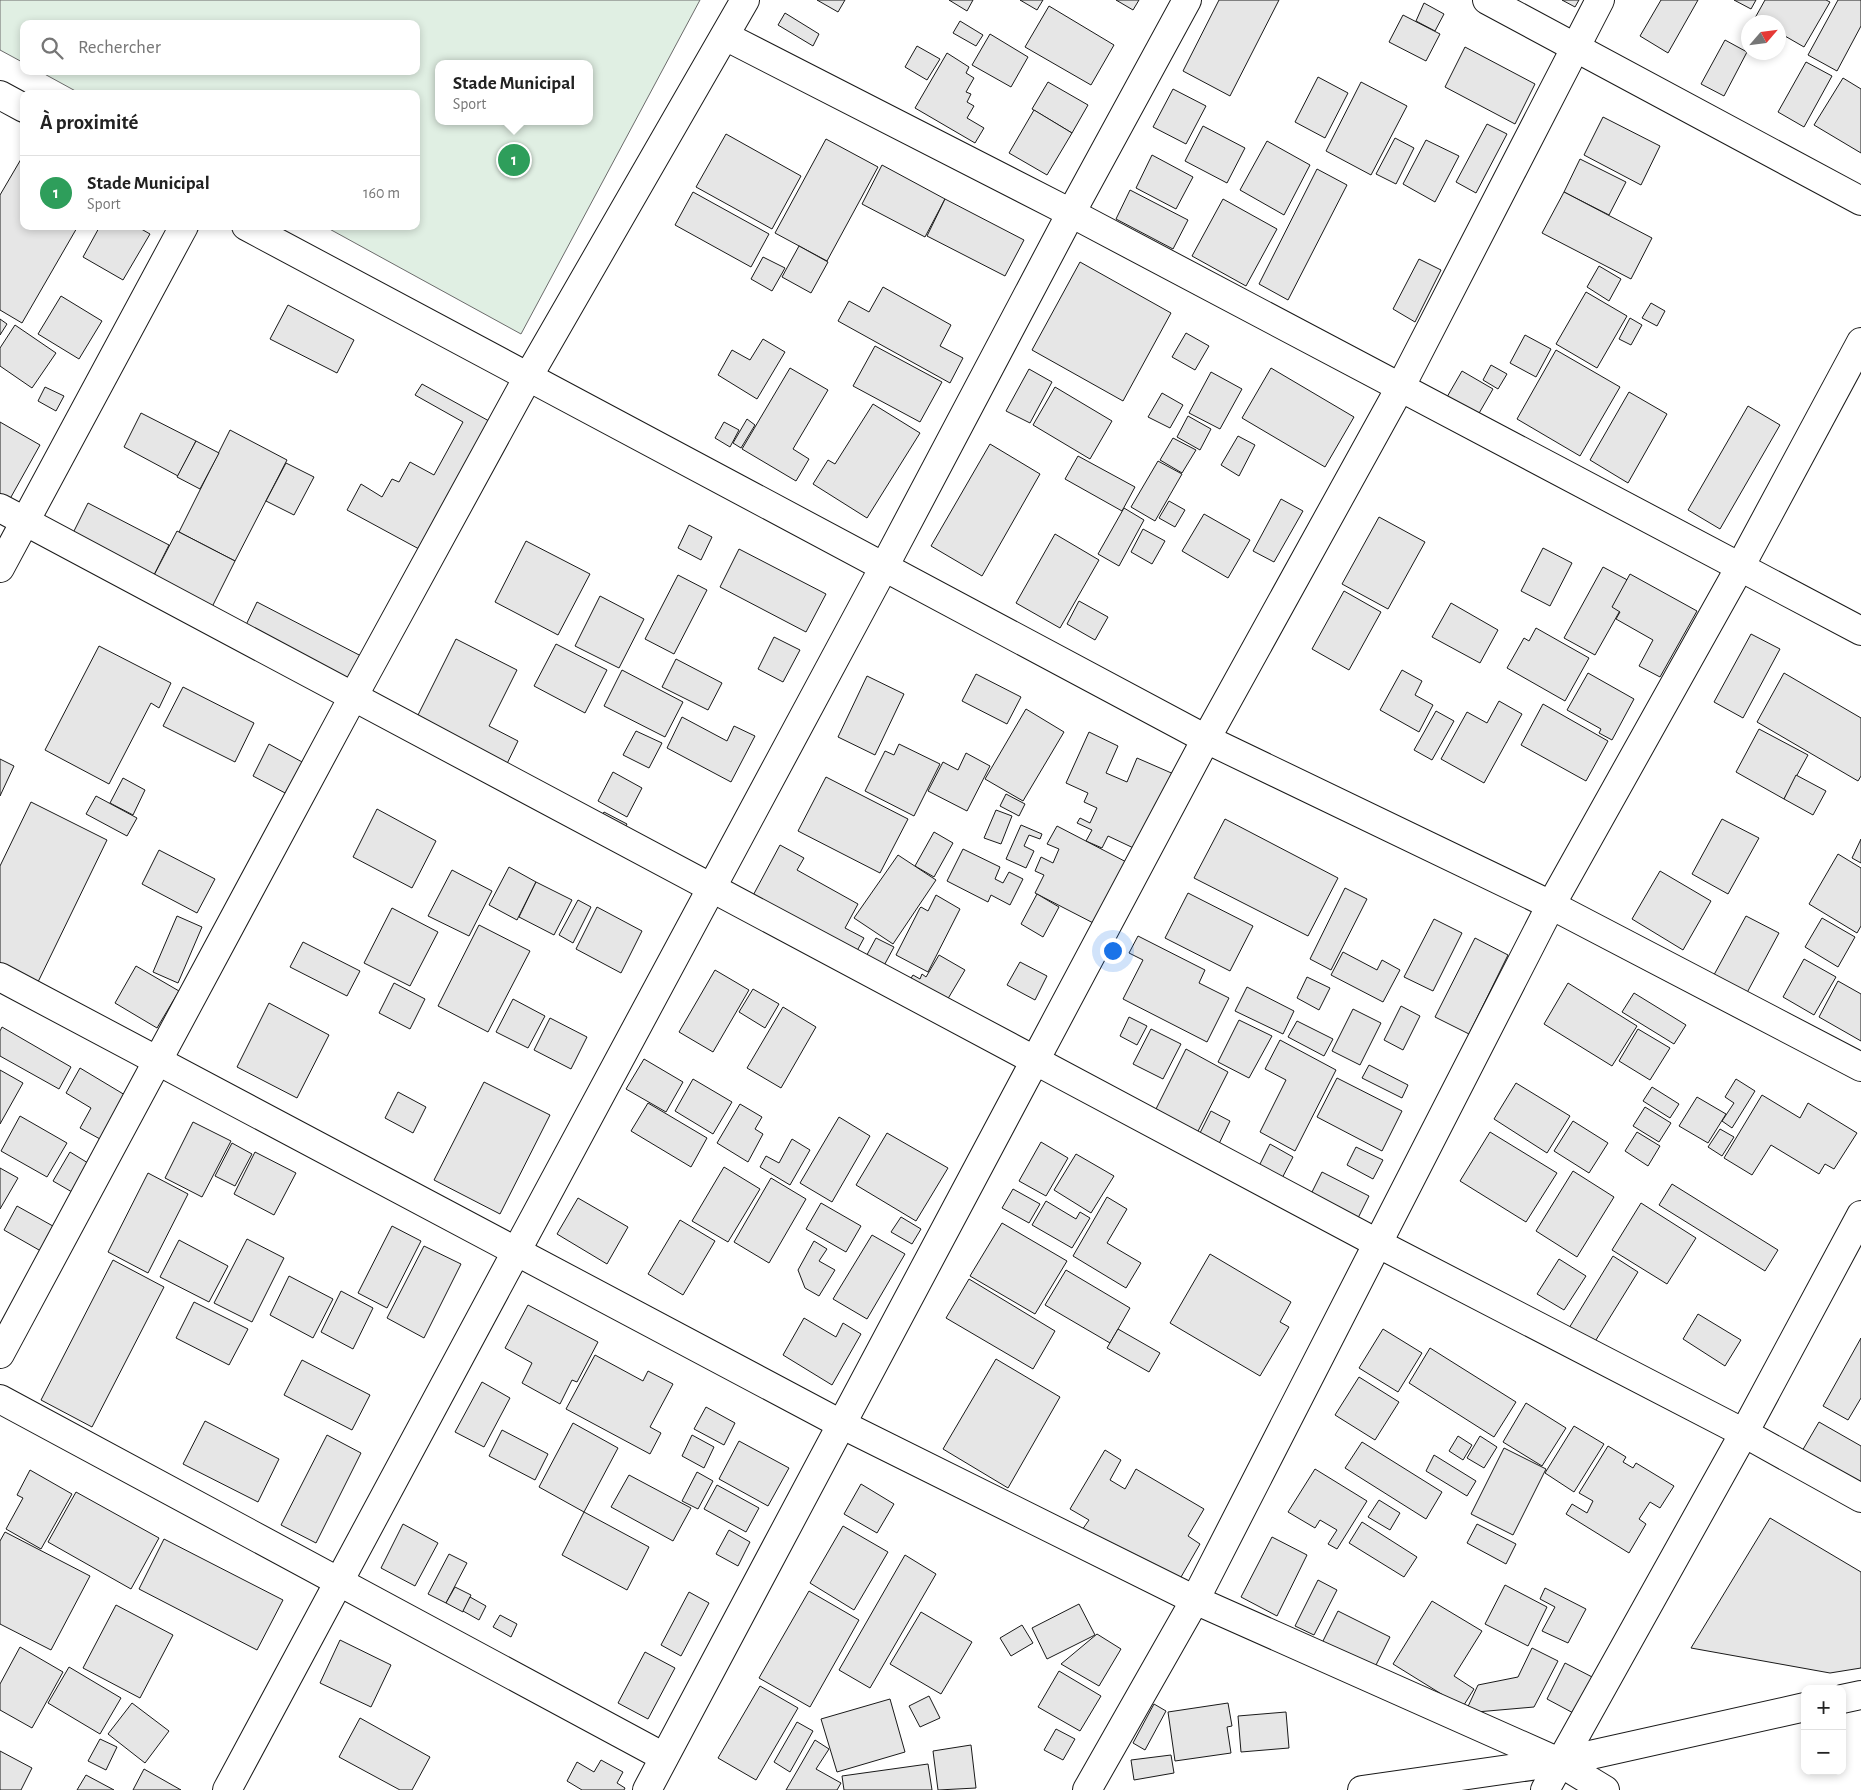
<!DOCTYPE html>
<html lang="fr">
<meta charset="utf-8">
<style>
:root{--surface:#fff;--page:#f6f6f6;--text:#222;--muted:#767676;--line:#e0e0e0;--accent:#c62828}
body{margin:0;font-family:"Alegreya Sans",sans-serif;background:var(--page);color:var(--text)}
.controls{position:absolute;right:15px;bottom:15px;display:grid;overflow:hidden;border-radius:10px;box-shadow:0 2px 8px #0003}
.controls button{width:45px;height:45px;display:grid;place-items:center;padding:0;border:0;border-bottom:1px solid var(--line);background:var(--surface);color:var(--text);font:25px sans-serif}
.compass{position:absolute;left:1741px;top:15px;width:45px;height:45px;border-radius:50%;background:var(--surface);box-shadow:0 2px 8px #0003;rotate:62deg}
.you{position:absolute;left:1112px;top:950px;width:18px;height:18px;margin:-12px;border:4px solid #fff;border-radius:50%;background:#1a73e8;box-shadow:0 0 0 8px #1a73e833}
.badge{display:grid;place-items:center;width:32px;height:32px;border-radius:50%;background:var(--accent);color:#fff;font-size:16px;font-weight:700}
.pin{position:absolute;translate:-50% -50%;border:2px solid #fff;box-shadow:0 1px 5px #0006}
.popup{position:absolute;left:435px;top:60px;width:158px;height:65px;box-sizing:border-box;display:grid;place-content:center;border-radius:10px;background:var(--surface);filter:drop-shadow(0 1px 4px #0005);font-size:16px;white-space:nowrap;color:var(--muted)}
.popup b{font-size:19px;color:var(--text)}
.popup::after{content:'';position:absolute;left:50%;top:100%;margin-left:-10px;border:10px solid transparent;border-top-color:var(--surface)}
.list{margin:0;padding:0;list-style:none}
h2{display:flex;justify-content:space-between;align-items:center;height:65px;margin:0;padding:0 20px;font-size:21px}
h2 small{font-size:16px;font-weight:400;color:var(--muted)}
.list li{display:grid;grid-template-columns:32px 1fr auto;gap:15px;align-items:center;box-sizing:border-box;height:75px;padding:0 20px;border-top:1px solid var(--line)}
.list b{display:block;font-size:19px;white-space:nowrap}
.list p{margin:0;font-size:16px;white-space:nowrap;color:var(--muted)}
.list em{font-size:16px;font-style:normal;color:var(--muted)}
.icon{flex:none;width:28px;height:28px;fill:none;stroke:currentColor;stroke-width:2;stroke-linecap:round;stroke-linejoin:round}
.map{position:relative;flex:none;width:1861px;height:1790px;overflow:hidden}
.search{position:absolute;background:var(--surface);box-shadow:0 2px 8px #0003;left:20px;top:20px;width:400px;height:55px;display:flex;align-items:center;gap:12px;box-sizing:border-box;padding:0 18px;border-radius:10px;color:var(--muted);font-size:19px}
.panel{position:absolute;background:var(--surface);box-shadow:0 2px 8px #0003;left:20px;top:90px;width:400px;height:140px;border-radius:10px}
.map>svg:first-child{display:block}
.green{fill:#e0efe3;stroke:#6a6a6a;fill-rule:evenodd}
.building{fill:#e6e6e6;stroke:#1a1a1a}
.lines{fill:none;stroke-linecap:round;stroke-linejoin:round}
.minor-casing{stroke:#1a1a1a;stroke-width:30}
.secondary-casing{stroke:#1a1a1a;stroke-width:30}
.minor{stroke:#fff;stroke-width:28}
.secondary{stroke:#fff;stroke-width:28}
</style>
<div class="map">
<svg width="1861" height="1790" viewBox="0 0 1861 1790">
<rect width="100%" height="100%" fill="#fff"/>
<path class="green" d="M0,0H700L521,334L324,226H416V94H81L39,71H416V24H24V63L0,50ZM439,64H589V121H439Z"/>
<g class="building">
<path d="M817,0H845L838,12Z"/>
<path d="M949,0H973L967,11Z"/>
<path d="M1020,0H1043L1037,10Z"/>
<path d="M1116,0H1139L1133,10Z"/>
<path d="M1219,0H1279L1230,96L1183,71Z"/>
<path d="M1562,0H1579L1575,7Z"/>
<path d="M1661,0H1698L1668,53L1640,36Z"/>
<path d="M1734,0H1756L1751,9Z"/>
<path d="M1765,0H1826L1830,2L1804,47L1778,32V22H1762L1755,18Z"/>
<path d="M1838,0H1861V26L1837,71L1808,55Z"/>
<path d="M1424,3L1444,14L1435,31L1416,21Z"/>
<path d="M1049,6L1114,45L1091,85L1025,47Z"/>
<path d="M785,13L819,34L813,46L778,25Z"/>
<path d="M1403,15L1440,34L1426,61L1389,42Z"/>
<path d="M960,21L983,35L976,46L953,33Z"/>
<path d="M990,34L1028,57L1011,87L972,65Z"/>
<path d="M1725,40L1747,52L1724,96L1701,84Z"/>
<path d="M917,46L940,59L927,80L905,67Z"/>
<path d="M1465,47L1535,84L1515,124L1445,87Z"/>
<path d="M947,53L969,67L966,73L974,78L966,92L971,94L967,102L974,106L967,118L984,128L975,143L915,108Z"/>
<path d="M1806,62L1832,76L1804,127L1778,112Z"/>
<path d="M1318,77L1348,93L1325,138L1295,122Z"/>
<path d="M1843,78L1861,89V153L1814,125Z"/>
<path d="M1048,82L1088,105L1072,133L1032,109Z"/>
<path d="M1361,82L1407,106L1371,175L1326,151Z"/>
<path d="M1173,89L1206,106L1186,144L1153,127Z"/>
<path d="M1034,110L1072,133L1047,175L1009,153Z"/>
<path d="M1603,117L1660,146L1641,185L1584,155Z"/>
<path d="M1487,124L1507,134L1476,193L1456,182Z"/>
<path d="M1203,126L1245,148L1227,183L1185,161Z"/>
<path d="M726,134L801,176L772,229L696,187Z"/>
<path d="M1395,138L1414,148L1396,184L1376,174Z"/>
<path d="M826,139L878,167L827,261L775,233Z"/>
<path d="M1426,140L1459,156L1435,202L1403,184Z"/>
<path d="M1267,141L1310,165L1284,215L1240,190Z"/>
<path d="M24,154V226H78L22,323L0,310V195Z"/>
<path d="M1152,155L1193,177L1176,209L1136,188Z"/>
<path d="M1580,159L1626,182L1609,215L1564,192Z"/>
<path d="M882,165L945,199L925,237L862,204Z"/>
<path d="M1317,169L1347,185L1288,300L1259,284Z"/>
<path d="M1130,190L1188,220L1173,249L1116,219Z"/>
<path d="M693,192L769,234L751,267L675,225Z"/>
<path d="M1564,192L1652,238L1631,279L1542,233Z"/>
<path d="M945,199L1024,240L1005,276L927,236Z"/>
<path d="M1223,199L1277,229L1246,286L1192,256Z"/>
<path d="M100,226H136L150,234L123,280L83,257Z"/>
<path d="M799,246L828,262L811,293L782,277Z"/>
<path d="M763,257L785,268L772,291L751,279Z"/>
<path d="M1419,259L1441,270L1415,322L1393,309Z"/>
<path d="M1080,262L1171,313L1123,401L1032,350Z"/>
<path d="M1599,266L1621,279L1609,301L1587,287Z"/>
<path d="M883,287L951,325L940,346L963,358L950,383L838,321L849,301L869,312Z"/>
<path d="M1586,292L1627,316L1597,368L1556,344Z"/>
<path d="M61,296L102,321L79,359L38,334Z"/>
<path d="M1651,303L1665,311L1657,326L1642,318Z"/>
<path d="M288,305L354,340L337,373L270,339Z"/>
<path d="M1630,318L1642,325L1631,345L1619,339Z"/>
<path d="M0,319L7,324L0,335Z"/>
<path d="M15,325L56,353L32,388L0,366V348Z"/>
<path d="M1186,333L1209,346L1195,370L1172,357Z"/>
<path d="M1525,335L1551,349L1536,377L1510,363Z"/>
<path d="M763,339L785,352L757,399L718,375L732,350L750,360Z"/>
<path d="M875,346L942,382L920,422L853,386Z"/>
<path d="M1556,350L1620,387L1580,456L1517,419Z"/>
<path d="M1491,365L1507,374L1498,389L1483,380Z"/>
<path d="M790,368L828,390L793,449L809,459L796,481L742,449Z"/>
<path d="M1271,368L1354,417L1325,467L1242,418Z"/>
<path d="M1029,369L1052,382L1030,423L1006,411Z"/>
<path d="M1462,371L1493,389L1478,415L1447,397Z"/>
<path d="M1211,372L1242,389L1220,429L1189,413Z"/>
<path d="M422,384L489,421L419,549L347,510L361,484L382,497L392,479L399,482L410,462L434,475L463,422L415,395Z"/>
<path d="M45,387L64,396L56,411L38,401Z"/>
<path d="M1055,387L1112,421L1090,459L1033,425Z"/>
<path d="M1629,392L1667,414L1628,483L1590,460Z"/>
<path d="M1162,393L1183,405L1170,428L1148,417Z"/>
<path d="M873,404L920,433L867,518L813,484L828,460L835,464Z"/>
<path d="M1748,406L1780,425L1720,529L1688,510Z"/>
<path d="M141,413L196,441L178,476L124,447Z"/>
<path d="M1188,416L1211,429L1200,450L1177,437Z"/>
<path d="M747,419L755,425L741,448L733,443Z"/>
<path d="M0,422L40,445L6,506L0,503Z"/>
<path d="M724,422L739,430L730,447L715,438Z"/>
<path d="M230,430L287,460L235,561L179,532Z"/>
<path d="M1238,436L1255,445L1239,476L1221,465Z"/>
<path d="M1173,438L1196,450L1182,473L1160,460Z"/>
<path d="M196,441L219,453L200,489L177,477Z"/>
<path d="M990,444L1040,474L982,576L931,546Z"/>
<path d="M1078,456L1135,487L1122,511L1065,479Z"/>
<path d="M1158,461L1182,474L1155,521L1131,507Z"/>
<path d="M286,463L314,477L294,515L266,501Z"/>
<path d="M1281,499L1303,511L1274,562L1253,551Z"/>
<path d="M1169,501L1185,510L1175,527L1159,518Z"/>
<path d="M88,503L169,545L150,583L69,541Z"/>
<path d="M1124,508L1144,520L1119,566L1098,554Z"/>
<path d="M1204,514L1250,540L1228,578L1182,551Z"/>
<path d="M1379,517L1425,542L1388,609L1342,584Z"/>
<path d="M689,525L712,537L701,560L678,548Z"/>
<path d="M1143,529L1165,541L1152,564L1131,552Z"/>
<path d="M177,531L235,561L209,613L150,583Z"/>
<path d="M1055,534L1099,560L1060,628L1016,603Z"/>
<path d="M526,541L590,574L558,635L495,602Z"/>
<path d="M1543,548L1572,563L1550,606L1521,591Z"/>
<path d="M739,549L826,594L806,632L720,587Z"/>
<path d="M1603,567L1635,584L1595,655L1564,638Z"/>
<path d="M1630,574L1697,611L1660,677L1639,666L1653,640L1616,619L1620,612L1612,607Z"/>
<path d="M678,575L707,590L674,654L645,639Z"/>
<path d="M1344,591L1381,612L1349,670L1312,649Z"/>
<path d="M600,596L644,619L619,668L575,646Z"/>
<path d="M1079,601L1108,617L1095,640L1067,624Z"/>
<path d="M257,602L363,657L350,681L245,627Z"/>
<path d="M1451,603L1498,630L1480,663L1432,637Z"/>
<path d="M1536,628L1589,658L1565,701L1507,668L1524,638L1529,641Z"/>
<path d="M1751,634L1780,649L1743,718L1714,702Z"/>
<path d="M774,637L800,650L783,682L758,669Z"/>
<path d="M456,639L517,670L489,726L518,741L503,772L413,725Z"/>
<path d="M556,644L607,670L585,713L534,686Z"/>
<path d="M99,646L171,683L159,708L151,703L109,784L45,750Z"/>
<path d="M676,659L722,683L708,710L662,687Z"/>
<path d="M622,670L683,702L665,737L604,706Z"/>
<path d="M1402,670L1422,681L1415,695L1433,705L1419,732L1380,710Z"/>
<path d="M1588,673L1634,699L1612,740L1599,733L1601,729L1567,710Z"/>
<path d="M1784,673L1861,718V776L1858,781L1757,722Z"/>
<path d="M976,674L1021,697L1007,724L962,701Z"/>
<path d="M867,676L904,694L875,755L838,737Z"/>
<path d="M183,687L254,723L235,762L163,726Z"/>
<path d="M1499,701L1522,714L1484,783L1441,759L1467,712L1487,723Z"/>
<path d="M1543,704L1608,741L1586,781L1521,745Z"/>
<path d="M1026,709L1064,732L1023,801L985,779Z"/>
<path d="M1436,711L1454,721L1432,760L1414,750Z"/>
<path d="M682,717L727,741L734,726L755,736L731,782L667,748Z"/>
<path d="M1759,729L1808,755L1784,799L1736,772Z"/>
<path d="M636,731L662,743L649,768L623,755Z"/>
<path d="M1089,732L1118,746L1106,773L1127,782L1137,758L1176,775L1142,852L1108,836L1102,848L1086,841L1092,830L1077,823L1080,818L1090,823L1097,808L1084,802L1088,793L1066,783Z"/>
<path d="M269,744L304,763L287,794L253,776Z"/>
<path d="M899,744L940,764L914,816L865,791L885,751L894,755Z"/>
<path d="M966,753L990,766L967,811L928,791L943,762L958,770Z"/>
<path d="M0,759L14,766L0,796Z"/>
<path d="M613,772L642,788L627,817L598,801Z"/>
<path d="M1796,775L1826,791L1813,815L1784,799Z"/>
<path d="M826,777L908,819L880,873L798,831Z"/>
<path d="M123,778L145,790L133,815L110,803Z"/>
<path d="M1006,794L1025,804L1019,816L1000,806Z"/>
<path d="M96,796L137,818L127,836L86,814Z"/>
<path d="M31,802L107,840L37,984L0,965V866Z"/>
<path d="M377,809L436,841L412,888L353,857Z"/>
<path d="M996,810L1012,816L1001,844L984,838Z"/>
<path d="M604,812L627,824L621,835L597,824Z"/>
<path d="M1225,819L1338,878L1308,936L1194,878Z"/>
<path d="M1722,819L1759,838L1728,894L1692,874Z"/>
<path d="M1021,825L1042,834L1040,839L1029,835L1024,846L1034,851L1026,868L1006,859Z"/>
<path d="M1057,826L1134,866L1123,888L1114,883L1105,900L1101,927L1035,893L1044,875L1035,871L1041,857L1053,863L1059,849L1047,844Z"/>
<path d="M934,832L953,843L934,877L915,866Z"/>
<path d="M1861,839V863L1852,858Z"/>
<path d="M780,845L804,858L797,870L858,904L845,928L864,938L852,960L749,903Z"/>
<path d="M963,849L1000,867L995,879L1003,883L1009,872L1023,879L1010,905L991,895L988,902L947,881Z"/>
<path d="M159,850L215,879L197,913L142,884Z"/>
<path d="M1838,854L1861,868V926L1857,933L1809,904Z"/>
<path d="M898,855L936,880L893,944L854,918Z"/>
<path d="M509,867L536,882L517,920L489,905Z"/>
<path d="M452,870L492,891L469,936L428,916Z"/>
<path d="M1660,871L1711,901L1683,950L1632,919Z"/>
<path d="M536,882L572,900L554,935L519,917Z"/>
<path d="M1345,888L1367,899L1331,970L1310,959Z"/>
<path d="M1188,893L1253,926L1230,971L1165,938Z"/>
<path d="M1037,894L1059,907L1043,937L1021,924Z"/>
<path d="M936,895L960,909L928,972L896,955L920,908L921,907L928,911Z"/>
<path d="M578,900L591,907L573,943L559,935Z"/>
<path d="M597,907L642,931L621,973L576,949Z"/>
<path d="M392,908L438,932L410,986L364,963Z"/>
<path d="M177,916L202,927L178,983L153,972Z"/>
<path d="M1746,916L1779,933L1742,1002L1709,984Z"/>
<path d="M1822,918L1855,937L1838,967L1805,947Z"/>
<path d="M1434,919L1462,933L1433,991L1404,977Z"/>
<path d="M479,925L530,951L488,1032L438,1006Z"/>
<path d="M1138,936L1205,970L1199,983L1229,998L1207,1042L1123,999L1143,960L1129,953Z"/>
<path d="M876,938L894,947L880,973L862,964Z"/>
<path d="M1475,938L1508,955L1469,1034L1435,1017Z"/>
<path d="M303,942L360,971L347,996L290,967Z"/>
<path d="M1343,952L1377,970L1382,960L1400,970L1383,1002L1331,975Z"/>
<path d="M939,955L965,970L943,1007L906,986L913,975L920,979L922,974L926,977Z"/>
<path d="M1804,959L1836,977L1814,1015L1783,997Z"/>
<path d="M1020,962L1047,976L1035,1000L1007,985Z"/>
<path d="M136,966L179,991L157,1028L115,1003Z"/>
<path d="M715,970L749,990L713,1052L679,1032Z"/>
<path d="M1307,977L1330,988L1319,1010L1297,998Z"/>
<path d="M1838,981L1861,994V1041L1819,1017Z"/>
<path d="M394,983L425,999L410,1029L379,1013Z"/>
<path d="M1568,983L1637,1026L1612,1066L1544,1024Z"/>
<path d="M1247,987L1294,1011L1283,1034L1235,1011Z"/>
<path d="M753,989L779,1004L765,1028L739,1012Z"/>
<path d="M1634,993L1686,1025L1674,1044L1622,1012Z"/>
<path d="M513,999L545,1016L528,1048L496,1032Z"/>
<path d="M269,1003L329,1035L297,1098L237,1067Z"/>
<path d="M1401,1006L1420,1016L1403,1050L1384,1040Z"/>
<path d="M783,1007L816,1027L781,1088L747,1068Z"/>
<path d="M1353,1009L1381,1023L1360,1065L1332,1051Z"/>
<path d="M1129,1017L1147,1026L1137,1045L1120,1036Z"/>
<path d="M550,1018L587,1037L571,1069L534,1050Z"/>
<path d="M1239,1020L1272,1036L1249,1078L1218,1062Z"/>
<path d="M1297,1021L1333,1039L1324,1056L1288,1037Z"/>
<path d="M2,1027L71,1067L59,1089L0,1056V1031Z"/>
<path d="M1151,1029L1181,1044L1163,1079L1133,1064Z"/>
<path d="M1638,1029L1670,1048L1650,1080L1619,1061Z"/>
<path d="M1280,1040L1336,1070L1295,1151L1260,1132L1286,1080L1265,1069Z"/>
<path d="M1186,1049L1228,1072L1194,1139L1152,1117Z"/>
<path d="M644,1059L683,1082L666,1112L626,1089Z"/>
<path d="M1369,1065L1408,1085L1402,1098L1362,1078Z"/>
<path d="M80,1068L125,1095L100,1139L80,1128L91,1108L66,1093Z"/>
<path d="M0,1070L23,1083L0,1124Z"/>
<path d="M1337,1078L1402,1111L1382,1151L1317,1117Z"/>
<path d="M693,1079L732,1102L713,1134L675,1111Z"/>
<path d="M1736,1079L1755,1091L1732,1128L1722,1121L1734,1103L1725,1097Z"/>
<path d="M484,1082L550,1115L500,1214L434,1180Z"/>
<path d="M1516,1083L1570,1116L1547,1153L1494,1119Z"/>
<path d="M1652,1087L1679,1104L1670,1118L1643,1101Z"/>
<path d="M398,1092L426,1107L413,1133L385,1118Z"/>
<path d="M1762,1095L1800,1118L1808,1103L1857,1133L1834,1169L1825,1164L1819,1174L1771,1145L1752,1175L1724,1158Z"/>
<path d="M1697,1097L1726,1114L1708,1143L1679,1126Z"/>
<path d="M648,1103L707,1138L691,1167L631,1131Z"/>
<path d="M740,1104L762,1117L755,1129L763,1134L748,1162L717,1143Z"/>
<path d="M1645,1107L1671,1123L1659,1142L1633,1126Z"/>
<path d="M1211,1111L1230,1121L1215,1152L1196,1141Z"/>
<path d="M20,1116L67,1143L47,1177L1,1151Z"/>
<path d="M839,1117L870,1136L832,1202L800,1183Z"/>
<path d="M1573,1121L1608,1143L1589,1173L1554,1151Z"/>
<path d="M193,1122L231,1141L202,1197L165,1178Z"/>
<path d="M1720,1129L1734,1137L1722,1156L1708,1147Z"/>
<path d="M1490,1132L1557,1173L1526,1222L1460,1181Z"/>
<path d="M1637,1132L1660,1146L1648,1166L1625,1151Z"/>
<path d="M887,1133L948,1168L916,1221L856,1185Z"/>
<path d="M792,1139L810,1150L790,1185L760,1167L766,1156L779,1163Z"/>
<path d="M1041,1142L1068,1158L1046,1196L1019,1181Z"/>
<path d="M232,1143L252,1154L235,1186L215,1176Z"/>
<path d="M1270,1144L1293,1157L1279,1184L1256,1172Z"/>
<path d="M1356,1147L1383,1160L1373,1179L1347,1165Z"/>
<path d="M70,1152L88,1163L72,1192L53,1181Z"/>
<path d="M255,1152L296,1173L274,1215L234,1194Z"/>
<path d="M1076,1154L1114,1176L1091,1213L1054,1190Z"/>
<path d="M724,1167L760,1189L728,1242L692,1221Z"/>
<path d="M0,1168L18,1178L0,1209Z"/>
<path d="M1573,1171L1614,1197L1577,1257L1536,1231Z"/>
<path d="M1322,1172L1369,1196L1355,1224L1308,1200Z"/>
<path d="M148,1173L188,1194L148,1273L108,1252Z"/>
<path d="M771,1178L806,1199L769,1263L734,1242Z"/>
<path d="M1672,1184L1778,1250L1765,1271L1659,1205Z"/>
<path d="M1013,1189L1040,1204L1029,1223L1002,1208Z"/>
<path d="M1107,1197L1127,1209L1107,1243L1141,1263L1126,1288L1073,1256Z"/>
<path d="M578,1198L628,1227L607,1264L557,1234Z"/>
<path d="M1046,1201L1076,1219L1080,1212L1090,1218L1072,1248L1032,1225Z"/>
<path d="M821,1203L861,1226L846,1252L806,1229Z"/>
<path d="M1641,1203L1696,1238L1667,1284L1612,1250Z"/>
<path d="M17,1206L60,1230L46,1254L4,1230Z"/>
<path d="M901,1217L921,1229L912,1244L891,1232Z"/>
<path d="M680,1220L715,1241L683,1295L648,1274Z"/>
<path d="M1002,1223L1067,1261L1035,1314L970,1276Z"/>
<path d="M392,1226L421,1241L387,1308L358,1293Z"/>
<path d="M872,1235L905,1254L867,1319L833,1299Z"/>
<path d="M247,1239L284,1258L252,1322L214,1303Z"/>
<path d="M179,1240L228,1266L209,1302L160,1277Z"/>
<path d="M814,1241L827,1249L819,1261L835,1270L819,1296L805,1288L798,1270Z"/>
<path d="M424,1246L461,1264L424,1338L387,1318Z"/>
<path d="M1210,1254L1291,1302L1280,1322L1289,1327L1260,1376L1170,1323Z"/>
<path d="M1613,1256L1638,1272L1591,1348L1566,1333Z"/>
<path d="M1559,1259L1586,1276L1564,1310L1537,1294Z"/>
<path d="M113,1260L164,1287L92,1427L41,1400Z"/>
<path d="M1066,1270L1130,1308L1110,1343L1045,1305Z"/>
<path d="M289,1276L333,1299L313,1338L270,1315Z"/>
<path d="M969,1279L1055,1331L1033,1369L946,1318Z"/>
<path d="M341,1291L373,1308L353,1349L321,1332Z"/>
<path d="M194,1302L248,1329L229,1365L176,1338Z"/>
<path d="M528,1305L598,1342L577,1382L572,1380L560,1404L522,1383L532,1363L505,1348Z"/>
<path d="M1698,1314L1741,1340L1725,1366L1683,1339Z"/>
<path d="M804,1318L836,1337L843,1323L861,1334L832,1385L783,1355Z"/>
<path d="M1118,1329L1160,1353L1149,1372L1107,1348Z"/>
<path d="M1383,1329L1422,1353L1398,1392L1359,1368Z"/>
<path d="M1861,1338V1398L1848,1420L1823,1406Z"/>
<path d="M1430,1348L1516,1402L1494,1437L1409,1383Z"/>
<path d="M595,1355L643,1381L648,1371L673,1384L650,1427L661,1433L650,1454L566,1409Z"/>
<path d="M996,1359L1060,1397L1008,1488L943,1449Z"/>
<path d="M302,1360L370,1395L352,1430L284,1395Z"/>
<path d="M1359,1377L1399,1402L1375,1440L1335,1415Z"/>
<path d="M482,1382L510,1398L484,1447L455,1432Z"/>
<path d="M1526,1403L1566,1428L1542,1466L1503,1442Z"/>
<path d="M706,1407L735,1423L724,1445L694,1429Z"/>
<path d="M205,1421L279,1459L258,1502L183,1464Z"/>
<path d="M1819,1422L1861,1446V1494L1798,1458Z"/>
<path d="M573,1423L618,1448L584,1512L539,1487Z"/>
<path d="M1574,1426L1604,1444L1574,1492L1545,1473Z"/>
<path d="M502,1430L548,1454L535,1480L489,1456Z"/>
<path d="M327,1435L361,1453L316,1543L281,1525Z"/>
<path d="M692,1435L714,1447L704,1468L682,1456Z"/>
<path d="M1458,1436L1472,1445L1463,1460L1449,1451Z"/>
<path d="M1480,1436L1497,1447L1484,1468L1467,1458Z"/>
<path d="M739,1441L789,1468L768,1506L719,1479Z"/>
<path d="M1362,1442L1442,1492L1426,1519L1345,1468Z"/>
<path d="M1608,1446L1626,1457L1623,1462L1633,1468L1636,1463L1674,1486L1660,1508L1650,1502L1639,1519L1646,1524L1629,1553L1566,1514L1572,1504L1587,1513L1593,1501L1579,1493Z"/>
<path d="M1504,1448L1546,1469L1513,1535L1471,1514Z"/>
<path d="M1105,1450L1121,1460L1110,1480L1125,1489L1136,1469L1204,1509L1188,1536L1200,1544L1177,1584L1129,1552L1124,1561L1082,1530L1089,1520L1070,1509Z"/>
<path d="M1434,1455L1476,1481L1467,1496L1426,1471Z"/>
<path d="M1315,1469L1367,1501L1337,1549L1328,1544L1337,1530L1320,1520L1315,1528L1288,1512Z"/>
<path d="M30,1470L72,1494L41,1549L6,1529L23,1498L17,1495Z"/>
<path d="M697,1472L713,1481L698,1509L682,1501Z"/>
<path d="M629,1475L691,1508L673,1541L611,1507Z"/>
<path d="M861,1484L894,1504L877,1533L844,1514Z"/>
<path d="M717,1485L759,1508L746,1532L704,1509Z"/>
<path d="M76,1492L159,1538L131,1589L48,1542Z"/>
<path d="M1379,1500L1400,1513L1390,1530L1368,1517Z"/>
<path d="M584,1512L649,1547L627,1590L562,1555Z"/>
<path d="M1770,1518L1861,1572V1668L1830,1673L1691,1648Z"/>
<path d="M1362,1522L1417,1557L1404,1577L1349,1543Z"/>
<path d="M403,1524L438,1543L415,1586L381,1568Z"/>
<path d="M1477,1524L1516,1544L1506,1564L1467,1543Z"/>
<path d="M843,1526L888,1552L854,1610L810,1583Z"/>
<path d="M729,1530L750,1542L738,1566L716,1554Z"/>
<path d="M5,1532L90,1576L51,1650L0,1624V1541Z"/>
<path d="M1272,1537L1307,1555L1277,1616L1241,1597Z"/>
<path d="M164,1539L283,1600L257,1650L139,1589Z"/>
<path d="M449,1554L467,1563L446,1603L428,1594Z"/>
<path d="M905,1555L936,1574L870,1688L839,1670Z"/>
<path d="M1318,1580L1337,1590L1314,1635L1295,1626Z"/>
<path d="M1505,1585L1547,1607L1528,1646L1485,1624Z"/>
<path d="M455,1587L471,1595L463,1612L446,1603Z"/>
<path d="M1545,1588L1586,1609L1568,1643L1542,1631L1555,1607L1540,1599Z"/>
<path d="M809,1591L859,1620L810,1707L759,1678Z"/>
<path d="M689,1592L709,1603L681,1656L661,1645Z"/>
<path d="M470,1597L486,1606L479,1620L463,1611Z"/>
<path d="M1432,1601L1482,1631L1454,1676L1474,1689L1457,1716L1437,1703L1443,1695L1393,1664Z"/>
<path d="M1079,1604L1095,1635L1047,1659L1032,1628Z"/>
<path d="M116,1605L173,1635L140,1698L83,1668Z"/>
<path d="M1338,1611L1390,1637L1372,1673L1320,1647Z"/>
<path d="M921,1612L972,1642L941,1694L890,1664Z"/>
<path d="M500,1615L517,1624L511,1637L493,1627Z"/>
<path d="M1022,1625L1033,1643L1011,1656L1000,1638Z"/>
<path d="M1097,1634L1121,1649L1099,1686L1061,1664Z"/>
<path d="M340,1640L391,1665L371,1707L320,1683Z"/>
<path d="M20,1647L63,1672L32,1728L0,1710V1684Z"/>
<path d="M1532,1648L1558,1661L1534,1707L1465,1713L1478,1685L1518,1677Z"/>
<path d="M645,1652L675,1668L648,1719L618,1703Z"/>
<path d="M1565,1663L1596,1679L1577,1715L1547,1699Z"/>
<path d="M69,1667L121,1698L100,1734L48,1703Z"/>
<path d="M1059,1671L1101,1696L1080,1731L1038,1707Z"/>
<path d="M760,1686L798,1708L756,1780L718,1758Z"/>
<path d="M929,1696L940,1718L920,1727L909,1706Z"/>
<path d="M890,1699L905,1752L837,1772L821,1719Z"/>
<path d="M132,1703L169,1731L145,1763L108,1734Z"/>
<path d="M1228,1703L1232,1726L1227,1727L1231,1753L1175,1761L1168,1712Z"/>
<path d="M1154,1704L1166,1711L1145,1750L1133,1743Z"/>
<path d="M1286,1712L1289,1748L1241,1752L1238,1716Z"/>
<path d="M360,1718L430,1757L412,1790H400L339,1757Z"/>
<path d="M797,1722L813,1731L790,1772L774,1762Z"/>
<path d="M1056,1729L1075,1739L1063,1760L1044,1750Z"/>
<path d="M100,1739L117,1747L106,1770L88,1761Z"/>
<path d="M815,1740L829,1749L816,1769L841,1783L837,1790H786Z"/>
<path d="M971,1745L976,1788L938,1790L933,1751Z"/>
<path d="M0,1751L32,1768L21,1790H0Z"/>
<path d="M1171,1755L1174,1773L1134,1780L1131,1760Z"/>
<path d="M601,1760L623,1772L617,1783L625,1788L624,1790H582L567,1781L577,1762L594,1772Z"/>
<path d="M928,1764L932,1790H844L842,1776Z"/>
<path d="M144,1769L181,1790H133Z"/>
<path d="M86,1775L114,1790H77Z"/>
</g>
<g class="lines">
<defs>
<g id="minor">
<path d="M1487,0L1861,201"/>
<path d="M725,36L1071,213L1861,631"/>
<path d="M0,95L24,108"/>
<path d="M246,226L1206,739L1551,905L1861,1067"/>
<path d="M0,508L1377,1243L1744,1433L1861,1498"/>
<path d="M0,568L184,226"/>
<path d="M0,977L841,1424L1195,1600L1559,1762L1605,1790"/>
<path d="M0,1354L353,697L528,377L745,0"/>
<path d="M0,1399L664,1757"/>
<path d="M227,1790L884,567L1071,213L1187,0"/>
<path d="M647,1790L1206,739L1401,386L1600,0"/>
<path d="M1087,1790L1195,1600L1551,905L1740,567L1861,342"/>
<path d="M1545,1790L1744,1433L1861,1215"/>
</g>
<g id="secondary">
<path d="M1842,1699L1861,1695"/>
<path d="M1362,1790L1559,1762L1805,1707"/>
</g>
</defs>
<use href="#minor" class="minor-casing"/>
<use href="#secondary" class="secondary-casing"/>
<use href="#minor" class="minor"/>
<use href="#secondary" class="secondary"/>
</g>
</svg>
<div class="controls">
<button>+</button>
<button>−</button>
</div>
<svg class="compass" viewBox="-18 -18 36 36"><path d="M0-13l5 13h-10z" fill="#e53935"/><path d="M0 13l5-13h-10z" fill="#767676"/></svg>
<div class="you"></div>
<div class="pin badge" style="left:514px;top:160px;background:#2e9e5b">1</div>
<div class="popup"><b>Stade Municipal</b>Sport</div>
<div class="search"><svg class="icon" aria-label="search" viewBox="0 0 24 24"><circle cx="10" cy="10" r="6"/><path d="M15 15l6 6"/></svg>Rechercher</div>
<section class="panel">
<h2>À proximité<small></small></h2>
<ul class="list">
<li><span class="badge" style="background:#2e9e5b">1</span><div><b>Stade Municipal</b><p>Sport</p></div><em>160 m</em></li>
</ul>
</section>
</div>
